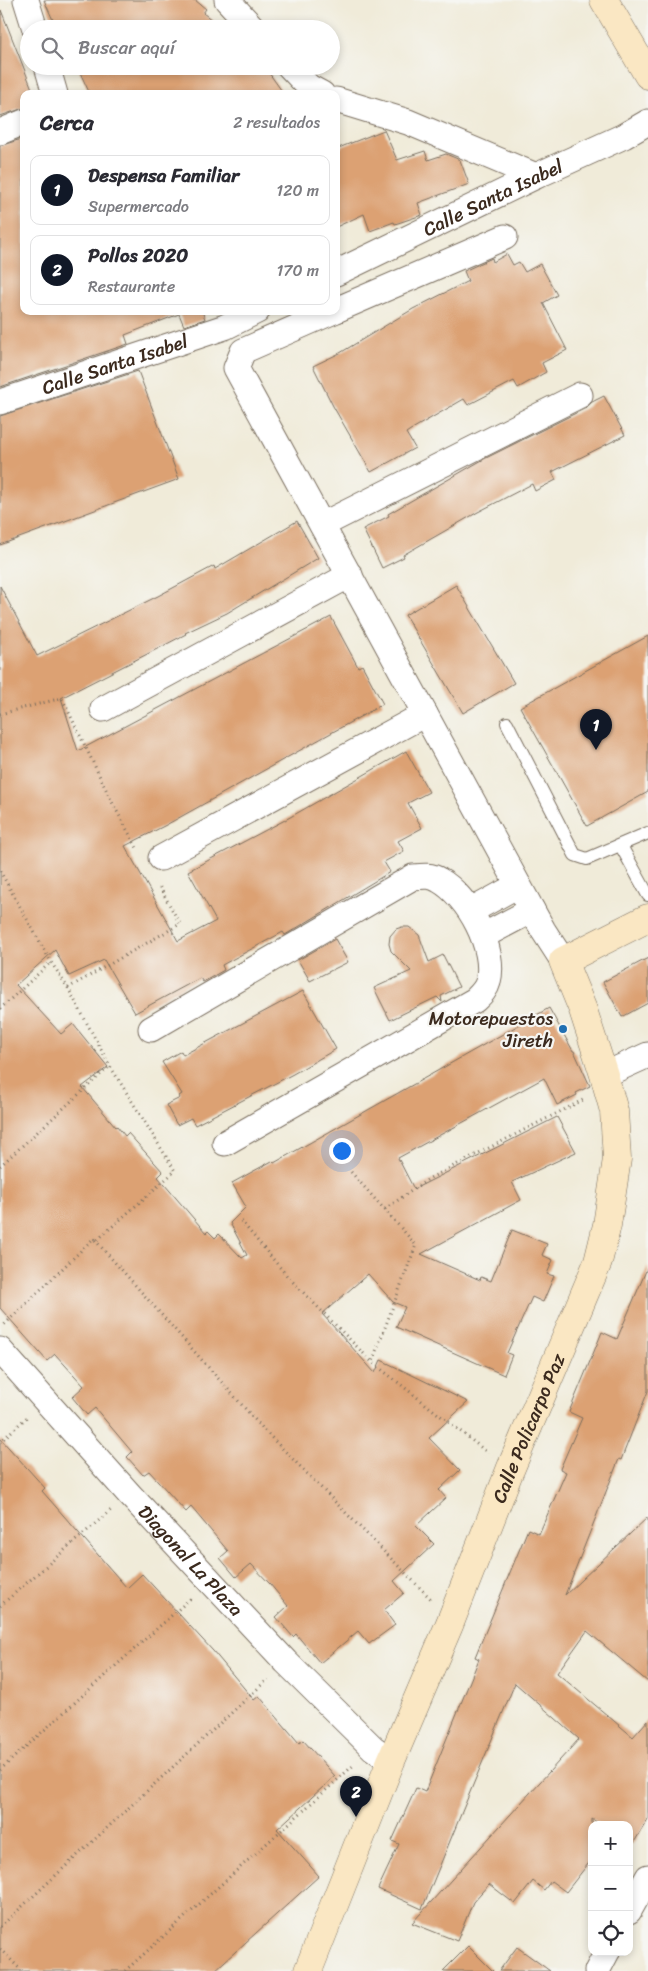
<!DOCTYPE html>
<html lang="es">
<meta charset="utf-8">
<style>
:root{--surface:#fff;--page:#f2f2f3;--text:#2b2b33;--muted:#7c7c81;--line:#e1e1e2;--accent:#111827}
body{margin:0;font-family:Sriracha,sans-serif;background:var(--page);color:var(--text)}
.controls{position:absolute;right:15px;bottom:15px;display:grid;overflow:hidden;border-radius:10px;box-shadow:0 2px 8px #0003}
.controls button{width:45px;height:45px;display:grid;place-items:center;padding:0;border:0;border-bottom:1px solid var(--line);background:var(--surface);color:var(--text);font:25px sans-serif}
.you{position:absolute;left:341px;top:1150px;width:18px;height:18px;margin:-12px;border:4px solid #fff;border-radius:50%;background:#1a73e8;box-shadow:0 0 0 8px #1a73e833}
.badge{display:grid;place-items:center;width:32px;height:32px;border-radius:50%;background:var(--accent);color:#fff;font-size:16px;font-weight:700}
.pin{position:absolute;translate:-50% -41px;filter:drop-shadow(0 1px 2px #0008)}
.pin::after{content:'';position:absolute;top:26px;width:18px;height:15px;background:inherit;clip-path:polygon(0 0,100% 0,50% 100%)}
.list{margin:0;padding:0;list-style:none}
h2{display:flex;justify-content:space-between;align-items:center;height:65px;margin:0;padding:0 20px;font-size:21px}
h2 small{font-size:16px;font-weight:400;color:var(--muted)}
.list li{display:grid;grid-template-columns:32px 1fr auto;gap:15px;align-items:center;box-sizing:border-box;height:70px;margin:0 10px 10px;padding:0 10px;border:1px solid var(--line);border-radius:10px}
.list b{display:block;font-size:19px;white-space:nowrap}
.list p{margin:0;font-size:16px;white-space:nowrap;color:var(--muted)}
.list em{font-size:16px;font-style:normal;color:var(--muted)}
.icon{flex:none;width:28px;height:28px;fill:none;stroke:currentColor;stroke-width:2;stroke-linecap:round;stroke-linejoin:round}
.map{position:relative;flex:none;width:648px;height:1971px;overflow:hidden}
.search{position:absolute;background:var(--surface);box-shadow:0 2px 8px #0003;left:20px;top:20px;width:320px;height:55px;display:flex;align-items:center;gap:12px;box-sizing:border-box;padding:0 18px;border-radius:28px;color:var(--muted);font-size:19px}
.panel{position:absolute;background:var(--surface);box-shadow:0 2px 8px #0003;left:20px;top:90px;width:320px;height:225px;border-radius:10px}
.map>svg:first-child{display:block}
.building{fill:#dca173}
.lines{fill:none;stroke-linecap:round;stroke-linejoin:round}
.lane-casing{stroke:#7a6e5f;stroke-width:14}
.street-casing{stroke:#7a6e5f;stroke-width:27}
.secondary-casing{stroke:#7a6e5f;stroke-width:29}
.path{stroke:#7a6e5f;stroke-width:3;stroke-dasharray:1 4;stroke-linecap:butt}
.lane{stroke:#fff;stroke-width:12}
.street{stroke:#fff;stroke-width:25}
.secondary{stroke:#fae7c3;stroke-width:28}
.poi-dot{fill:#1f6fb2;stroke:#f6f6f2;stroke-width:2}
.labels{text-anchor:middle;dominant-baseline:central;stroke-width:4.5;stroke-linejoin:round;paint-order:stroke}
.street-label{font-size:19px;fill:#3b2a1e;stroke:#f6f6f2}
.poi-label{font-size:19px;fill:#3b2a1e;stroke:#f6f6f2;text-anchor:end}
</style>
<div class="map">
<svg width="648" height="1971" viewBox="0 0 648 1971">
<rect width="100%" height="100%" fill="#f6f6f2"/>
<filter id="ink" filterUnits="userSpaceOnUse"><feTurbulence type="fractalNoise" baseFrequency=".02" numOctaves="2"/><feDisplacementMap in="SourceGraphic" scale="10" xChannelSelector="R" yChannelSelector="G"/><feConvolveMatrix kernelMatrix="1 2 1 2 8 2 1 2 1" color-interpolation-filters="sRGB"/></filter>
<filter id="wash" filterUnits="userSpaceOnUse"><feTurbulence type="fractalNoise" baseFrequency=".0096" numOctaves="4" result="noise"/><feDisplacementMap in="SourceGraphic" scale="20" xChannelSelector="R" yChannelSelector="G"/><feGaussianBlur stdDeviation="1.12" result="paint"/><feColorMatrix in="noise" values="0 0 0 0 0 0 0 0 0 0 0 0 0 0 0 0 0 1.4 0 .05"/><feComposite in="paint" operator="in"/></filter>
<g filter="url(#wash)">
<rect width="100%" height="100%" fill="#f0ebd9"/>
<g id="blocks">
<g class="building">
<path d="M44,0H195L206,9L203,13L221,27L57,29Z"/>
<path d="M1,10L34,94H24V108L0,116Z"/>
<path d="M77,66H264L284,94H90Z"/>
<path d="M384,130L397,160L425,151L428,160L446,154L460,160L469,184L418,203L422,215L395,224L394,222L370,231L364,214L336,227V149Z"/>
<path d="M24,138V311H202L205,319L184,326L179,314L125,335L128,344L0,387V146Z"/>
<path d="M507,254L513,265L519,262L525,272L540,264L557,295L543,303L567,350L542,363L546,372L518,388L514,381L468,405L464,399L412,429L406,433L415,448L371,472L333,406L313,366L340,353L413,309L468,281L464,271L492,258L493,262Z"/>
<path d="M138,371L179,479L0,545V416Z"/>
<path d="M604,396L625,435L552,472L556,480L535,491L532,484L478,512L403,555L404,557L382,568L363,529L389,516L388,514L484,459L586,408L592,402Z"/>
<path d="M297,521L318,558L227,613L185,633L186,634L161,647L61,698L78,751L331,617L358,667L362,665L383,704L166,825L125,846L178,941L216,921L188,871L285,820L406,751L429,792L408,803L422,828L398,841L404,851L384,862L390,872L285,935L283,932L222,965L224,970L203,982L200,978L135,1013L104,960L69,976L55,950L16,985L61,1034L73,1024L108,1067L82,1087L116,1127L117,1126L125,1136L128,1133L163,1172L158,1177L206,1233L208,1231L215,1238L219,1234L242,1258L247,1255L230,1223L246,1207L232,1183L272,1161L274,1163L549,1008L573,1051H574L590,1086L576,1093L577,1095L557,1105L544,1078L398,1158L414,1189L557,1117L576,1152L512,1182L521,1200L421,1254L480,1280L481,1277L491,1281L512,1230L547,1244L542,1255L553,1260L547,1274L554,1276L543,1302L532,1297L507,1353L512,1355L504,1375L396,1327L405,1307L393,1302L368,1274L322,1314L375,1373L381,1360L468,1402L429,1438L460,1470L439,1490L446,1498L416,1526L434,1544L394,1581L404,1593L384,1610L395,1625L369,1644L358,1631L320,1663L296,1634L293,1637L276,1617L288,1606L270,1584L251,1564L236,1577L220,1558L228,1551L191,1507L186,1512L149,1471L143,1475L127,1457L132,1452L95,1408L87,1415L72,1397L84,1386L55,1354L47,1361L0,1308V586L37,656L158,596L214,566L215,569Z"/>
<path d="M456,585L514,683L463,713L405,615Z"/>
<path d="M648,636V792L587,826L520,707Z"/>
<path d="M402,927H409L419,935L429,962L443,955L459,987L441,996L442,1002L437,997L390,1020L374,988L411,971L391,951L389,944L390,936L396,929Z"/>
<path d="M335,939L348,962L310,981L298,960Z"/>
<path d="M648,958V1003L622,1017L603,982Z"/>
<path d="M303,991L336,1049L293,1074L195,1125L191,1118L177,1125L166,1105L180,1098L179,1096L182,1094L162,1062L181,1051L183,1055Z"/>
<path d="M648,1266V1391L621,1460L619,1459L565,1595L648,1517V1682L587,1631L557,1673L633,1737L648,1720V1819L633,1844L629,1842V1825H601L592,1819V1859L566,1892L551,1881L544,1890L533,1881L515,1904L489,1884L473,1902L457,1941L412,1923L579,1739L515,1683L422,1909L378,1889L399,1844L392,1841L416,1788L425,1792L479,1659L475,1657L528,1529L539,1534L566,1472L560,1469L582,1418L569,1412L593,1354L602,1332L617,1339Z"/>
<path d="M0,1438L45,1488L42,1491L127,1588L142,1574L213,1651L254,1700L259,1696L299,1743L303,1740L335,1776L277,1829L319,1876L214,1971H0Z"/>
<path d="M468,1946L493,1971H443Z"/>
<path d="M517,1947L550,1971H499Z"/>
</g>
</g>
</g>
<g filter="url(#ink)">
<use href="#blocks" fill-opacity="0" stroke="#7a6e5f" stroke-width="1"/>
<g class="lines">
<defs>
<g id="lane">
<path d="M507,723L575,855L587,859L648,833"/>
<path d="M621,846L648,895"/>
</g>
<g id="street">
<path d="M26,0L35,29"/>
<path d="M227,0L254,29"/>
<path d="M47,66L55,94"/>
<path d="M289,66L309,87L322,94"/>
<path d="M336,100L408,122L536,176"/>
<path d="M0,132L24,122"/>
<path id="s1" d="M336,273L536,176L624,136L648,122"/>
<path d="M336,310L505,237"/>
<path d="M334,311L243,351L236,368L543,930L563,961"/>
<path id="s2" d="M0,402L225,327L257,311"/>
<path d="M322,525L580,395"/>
<path d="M103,709L350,575"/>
<path d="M161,858L425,714"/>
<path d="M471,911L518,885"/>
<path d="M483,936L532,910"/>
<path d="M151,1029L413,877C423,876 431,875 439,880C468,896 497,949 488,982C486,990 480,995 475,1000L225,1143"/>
<path d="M604,1075L648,1055"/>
<path id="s3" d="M0,1350L130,1495L286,1662L373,1748L391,1761"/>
<path d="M629,1911L648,1877"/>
<path d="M597,1971L607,1952"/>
</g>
<g id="secondary">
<path d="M604,0L648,75"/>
<path id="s4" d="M308,1971L391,1761L450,1623L510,1470L598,1262L607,1225L617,1159L614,1111L604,1075L583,1010L563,961L648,918"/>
</g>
</defs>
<use href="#lane" class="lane-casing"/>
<use href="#street" class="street-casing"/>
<use href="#secondary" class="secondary-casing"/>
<g class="path">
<path d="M0,714L62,698L113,804L137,848"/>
<path d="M0,871L51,962L68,988L110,1066L175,1171L96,1241L94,1238L4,1325"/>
<path d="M68,988L180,924L158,884"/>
<path d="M0,1009L51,962"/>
<path d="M0,1166L110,1066"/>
<path d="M351,1172L416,1245L372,1362"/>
<path d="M385,1209L430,1178L583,1100"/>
<path d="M241,1221L288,1277L372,1362L488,1453"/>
<path d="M95,1240L266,1432L431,1599"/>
<path d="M0,1442L27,1417"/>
<path d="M0,1606L111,1510"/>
<path d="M0,1770L191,1598"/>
<path d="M0,1927L268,1679"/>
<path d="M0,1949L22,1971"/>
<path d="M125,1971L355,1764"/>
</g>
<use href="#lane" class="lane"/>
<use href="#street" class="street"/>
<use href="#secondary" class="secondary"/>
</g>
</g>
<circle class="poi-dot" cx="563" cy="1029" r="5"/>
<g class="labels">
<g class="street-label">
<text stroke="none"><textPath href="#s1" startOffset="174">Calle Santa Isabel</textPath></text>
<text stroke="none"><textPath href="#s2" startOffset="121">Calle Santa Isabel</textPath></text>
<text stroke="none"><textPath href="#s4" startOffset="586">Calle Policarpo Paz</textPath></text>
<text stroke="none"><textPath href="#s3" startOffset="284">Diagonal La Plaza</textPath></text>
</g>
<g class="poi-label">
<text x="553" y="1018">Motorepuestos<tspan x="553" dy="22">Jireth</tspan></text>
</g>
</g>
</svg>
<div class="controls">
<button>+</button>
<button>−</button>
<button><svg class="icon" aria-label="locate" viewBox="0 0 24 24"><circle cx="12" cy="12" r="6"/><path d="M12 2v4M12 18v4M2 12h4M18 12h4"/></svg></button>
</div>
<div class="you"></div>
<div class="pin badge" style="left:596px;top:750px">1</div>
<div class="pin badge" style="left:356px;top:1817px">2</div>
<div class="search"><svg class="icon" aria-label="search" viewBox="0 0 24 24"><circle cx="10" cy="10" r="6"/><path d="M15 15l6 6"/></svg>Buscar aquí</div>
<section class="panel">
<h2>Cerca<small>2 resultados</small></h2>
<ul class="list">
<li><span class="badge">1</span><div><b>Despensa Familiar</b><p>Supermercado</p></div><em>120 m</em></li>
<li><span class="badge">2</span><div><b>Pollos 2020</b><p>Restaurante</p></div><em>170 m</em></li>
</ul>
</section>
</div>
